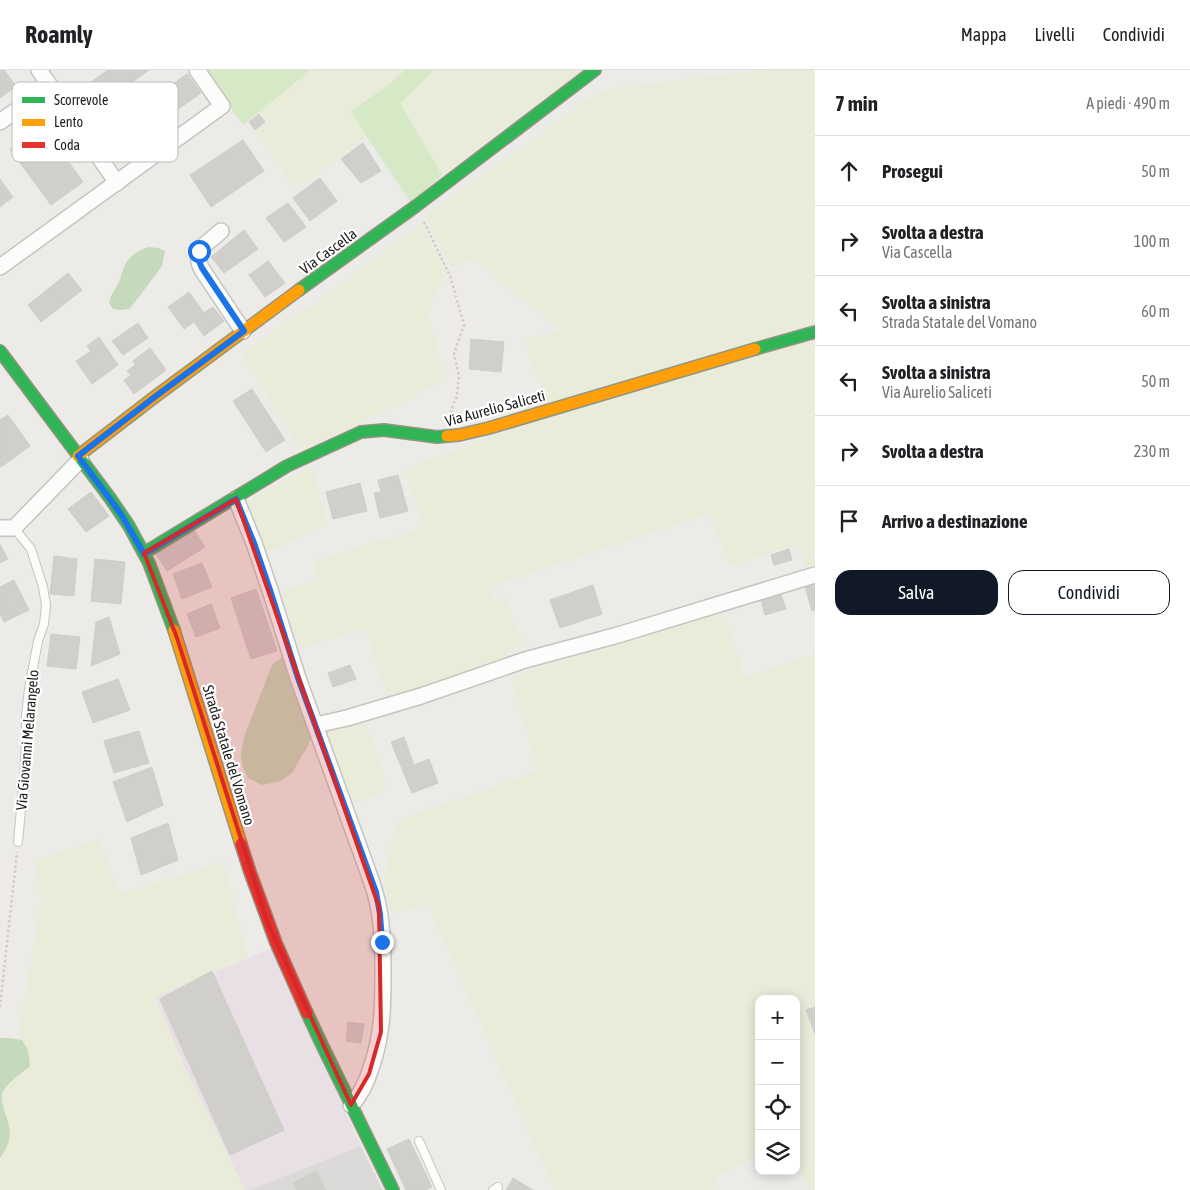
<!DOCTYPE html>
<html lang="it">
<meta charset="utf-8">
<style>
:root{--surface:#fff;--page:#f6f6f6;--text:#202124;--muted:#757577;--line:#e0e0e0;--accent:#111827}
body{margin:0;font-family:"Asap Condensed",sans-serif;background:var(--page);color:var(--text)}
.controls{position:absolute;right:15px;bottom:15px;display:grid;overflow:hidden;border-radius:10px;box-shadow:0 2px 12px #0003}
.controls button{width:45px;height:45px;display:grid;place-items:center;padding:0;border:0;border-bottom:1px solid var(--line);background:var(--surface);color:var(--text);font:25px sans-serif}
.stop{position:absolute;width:15px;height:15px;margin:-11px;border:4px solid #1a73e8;border-radius:50%;background:#fff}
.stop.end{background:#1a73e8;border-color:#fff;box-shadow:0 1px 5px #0008}
.list{margin:0;padding:0;list-style:none}
h2{display:flex;justify-content:space-between;align-items:center;height:65px;margin:0;padding:0 20px;font-size:21px}
h2 small{font-size:16px;font-weight:400;color:var(--muted)}
.list li{display:grid;grid-template-columns:32px 1fr auto;gap:15px;align-items:center;box-sizing:border-box;height:70px;padding:0 20px;border-top:1px solid var(--line)}
.list b{display:block;font-size:19px;white-space:nowrap}
.list p{margin:0;font-size:16px;white-space:nowrap;color:var(--muted)}
.list em{font-size:16px;font-style:normal;color:var(--muted)}
.actions{display:flex;gap:10px;padding:15px 20px}
.actions a{flex:1;padding:11px 0;border:1px solid var(--accent);border-radius:15px;text-align:center;font-size:18px;color:var(--accent)}
.actions .main{background:var(--accent);color:#fff}
.icon{flex:none;width:28px;height:28px;fill:none;stroke:currentColor;stroke-width:2;stroke-linecap:round;stroke-linejoin:round}
.map{position:relative;flex:none;width:815px;height:1120px;overflow:hidden}
header{display:flex;align-items:center;gap:30px;box-sizing:border-box;height:70px;padding:0 25px;background:var(--surface);border-bottom:1px solid var(--line)}
header strong{font-size:24px}
nav{display:flex;gap:28px;margin-inline-start:auto;font-size:18px}
main{display:flex}
aside{flex:1;background:var(--surface)}
.map>svg:first-child{display:block}
.residential{fill:#dbdad8}
.industrial{fill:#e9e0e5}
.farmland{fill:#eaecda}
.grass{fill:#d6e9c7}
.forest{fill:#c5dabd}
.building{fill:#d0cfcc;stroke:#cfcdc8}
.lines{fill:none;stroke-linecap:round;stroke-linejoin:round}
.lane-casing{stroke:#c5c4c3;stroke-width:10}
.street-casing{stroke:#c5c4c3;stroke-width:18}
.fast-casing{stroke:#929580;stroke-width:14}
.slow-casing{stroke:#929580;stroke-width:14}
.jam-casing{stroke:#929580;stroke-width:14}
.path{stroke:#d6cac7;stroke-width:2.5;stroke-dasharray:2.5 2.5;stroke-linecap:butt}
.lane{stroke:#fcfcfb;stroke-width:8}
.street{stroke:#fcfcfb;stroke-width:15}
.fast{stroke:#30b455;stroke-width:11}
.slow{stroke:#ff9f0a;stroke-width:11}
.jam{stroke:#e5322d;stroke-width:11}
.route{stroke:#1a73e8;stroke-width:6}
.marked{fill:#d62828;fill-opacity:0.2;stroke:#d62828;stroke-width:4;stroke-linejoin:round}
.labels{text-anchor:middle;dominant-baseline:central;stroke-width:4.5;stroke-linejoin:round;paint-order:stroke}
.street-label{font-size:15px;fill:#1e1e1e;stroke:#fff}
.key{fill:#fff;stroke:#bcbcbc;stroke-width:1}
.key-label{font-size:14px;fill:#1e1e1e}
</style>
<header>
<strong>Roamly</strong>
<nav><a>Mappa</a><a>Livelli</a><a>Condividi</a></nav>
</header>
<main>
<div class="map">
<svg width="815" height="1120" viewBox="0 0 815 1120">
<rect width="100%" height="100%" fill="#ecebe7"/>
<path class="residential" d="M361,1076L383,1120H249Z"/>
<path class="industrial" d="M272,878L361,1076L249,1120H245L184,996L155,927Z"/>
<g class="farmland">
<path d="M311,0H405L391,13L351,40L367,67L300,117L297,113L293,116L256,62L267,53L259,42Z"/>
<path d="M434,0H583L442,105L399,33Z"/>
<path d="M772,0H815V254L546,333L524,270L561,260L473,189L452,197L425,146L546,61L582,33L612,19L745,2Z"/>
<path d="M421,153L447,202L436,220L428,247L438,280L443,309L407,331L301,380L242,284L326,225Z"/>
<path d="M815,268V500L809,502L797,474L730,496L709,444L489,517L494,531L505,528L523,575L506,581L509,591L389,633L366,558L301,579L280,522L320,510L313,491L425,458L404,399L465,378L478,370Z"/>
<path d="M312,396L328,455L264,482L247,436L251,428Z"/>
<path d="M724,541L744,607L815,584V936L805,940L815,966V1120H808L796,1088V929H759V1080L750,1090L719,1103L711,1120H555L428,834L396,843H392L387,828L385,807L396,753L411,745L538,701L511,607Z"/>
<path d="M365,652L386,713L385,721L348,735L323,664Z"/>
<path d="M98,769L121,824L224,791L248,887L155,927L184,996L245,1120H0V1088L6,1080L1,1033L3,1023L12,1010L30,996L28,980L22,970L19,962L41,831L35,791Z"/>
</g>
<g class="grass">
<path d="M204,0H311L243,55Z"/>
<path d="M405,0H434L400,33L442,105L411,133L367,67L351,41L391,13Z"/>
</g>
<g class="forest">
<path d="M148,177L158,178L165,181L162,196L136,231L129,239L120,240L113,239L109,233C110,225 116,219 119,212C121,208 121,204 123,200C127,187 136,182 148,177Z"/>
<path d="M285,585L313,664L307,678L301,687L293,702L281,711L262,715L248,708L243,698L241,684L244,667L272,595Z"/>
<path d="M0,968H9L22,970L28,980L30,996C21,1004 7,1012 2,1024C0,1046 22,1060 0,1088Z"/>
</g>
<g class="building">
<path d="M0,0H4L16,16L0,28Z"/>
<path d="M108,0H149L91,41L77,22Z"/>
<path d="M187,4L201,23L119,81L106,62Z"/>
<path d="M259,44L265,52L255,60L249,52Z"/>
<path d="M43,56L83,112L51,135L10,79Z"/>
<path d="M243,70L264,101L211,137L190,105Z"/>
<path d="M363,73L381,101L361,113L341,89Z"/>
<path d="M320,108L337,131L310,151L293,128Z"/>
<path d="M0,109L13,127L0,137Z"/>
<path d="M288,133L306,157L284,172L266,148Z"/>
<path d="M244,160L258,179L224,203L211,187Z"/>
<path d="M268,191L285,213L265,227L249,205Z"/>
<path d="M68,203L82,220L41,252L28,235Z"/>
<path d="M189,222L204,243L213,237L224,251L204,266L194,252L184,259L168,237Z"/>
<path d="M138,253L148,268L123,285L112,271Z"/>
<path d="M99,267L118,295L92,314L76,291L91,281L87,276Z"/>
<path d="M471,269L504,272L501,302L469,299Z"/>
<path d="M150,278L166,300L134,324L124,310L131,305L127,301L135,295L133,291Z"/>
<path d="M252,319L285,370L266,382L233,331Z"/>
<path d="M8,345L30,376L1,397L0,395V350Z"/>
<path d="M398,405L408,441L380,448L374,423L381,422L378,410Z"/>
<path d="M360,413L367,441L333,449L326,422Z"/>
<path d="M91,422L109,446L86,462L68,439Z"/>
<path d="M194,460L205,477L167,501L156,484Z"/>
<path d="M0,474L8,489L0,493Z"/>
<path d="M789,479L792,490L774,495L771,485Z"/>
<path d="M54,486L77,489L74,526L50,524Z"/>
<path d="M95,489L125,492L121,534L91,531Z"/>
<path d="M202,493L212,517L182,529L173,504Z"/>
<path d="M14,510L29,540L4,552L0,544V517Z"/>
<path d="M593,515L602,544L560,558L550,530Z"/>
<path d="M815,515V540L812,541L805,517Z"/>
<path d="M256,519L277,581L251,589L231,528Z"/>
<path d="M781,524L786,539L765,545L761,530Z"/>
<path d="M211,534L220,558L196,567L187,544Z"/>
<path d="M109,547L120,584L91,596L96,552Z"/>
<path d="M51,564L80,567L76,599L47,596Z"/>
<path d="M350,595L356,609L333,617L328,603Z"/>
<path d="M118,609L130,640L93,653L82,622Z"/>
<path d="M139,661L149,693L114,703L104,671Z"/>
<path d="M404,667L414,695L429,689L438,713L412,723L391,672Z"/>
<path d="M152,697L163,735L127,752L113,712Z"/>
<path d="M168,753L178,790L141,805L131,768Z"/>
<path d="M212,901L284,1060L230,1085L160,929Z"/>
<path d="M815,937V964L806,940Z"/>
<path d="M348,952L364,954L361,973L346,971Z"/>
<path d="M409,1069L432,1117L426,1120H406L387,1079Z"/>
<path d="M316,1101L326,1120H297L293,1113Z"/>
<path d="M513,1108L533,1120H506Z"/>
</g>
<g class="lines">
<defs>
<g id="lane">
<path d="M14,458L31,479L43,517L46,535L44,554L38,571L29,619L26,645V673L24,707L18,772"/>
<path d="M419,1071L441,1120"/>
<path d="M493,1120L498,1117"/>
</g>
<g id="street">
<path d="M39,0L117,113"/>
<path d="M0,52L50,16"/>
<path d="M221,161L201,178C197,185 198,191 201,198L243,261"/>
<path d="M0,197L222,36L197,0"/>
<path d="M236,429L254,473L271,523L298,608L371,810C382,840 383,869 383,900C383,936 383,964 371,998C367,1011 361,1025 351,1035"/>
<path d="M0,458H14L81,389"/>
<path d="M316,655L347,648L421,626L525,590L618,565L815,505"/>
</g>
<g id="fast">
<path d="M299,220L416,136L595,0"/>
<path d="M755,279L815,262"/>
<path d="M0,281L110,428L129,456L149,493L174,560"/>
<path d="M144,483L287,396L361,362L384,360L437,367L447,366"/>
<path d="M307,943L323,977L393,1120"/>
</g>
<g id="slow">
<path d="M447,366L459,365L489,358L755,279"/>
<path d="M78,386L156,326L299,220"/>
<path d="M174,560L241,774"/>
</g>
<path id="jam" d="M241,774L250,802L276,873L307,943"/>
</defs>
<use href="#lane" class="lane-casing"/>
<use href="#street" class="street-casing"/>
<use href="#fast" class="fast-casing"/>
<use href="#slow" class="slow-casing"/>
<use href="#jam" class="jam-casing"/>
<g class="path">
<path d="M424,152L450,206L464,255L454,284L459,306L457,325L451,341L454,350"/>
<path d="M0,937L17,782"/>
</g>
<use href="#lane" class="lane"/>
<use href="#street" class="street"/>
<use href="#fast" class="fast"/>
<use href="#slow" class="slow"/>
<use href="#jam" class="jam"/>
</g>
<g class="lines">
<path class="route" d="M199,181L198,189L202,198L244,261L156,326L78,386L121,444L144,484L236,429L254,473L271,523L298,608L376,822L380,844L382,872"/>
</g>
<path class="marked" d="M236,429L379,837L381,962L369,1004L351,1035L268,854L177,568L144,483Z"/>
<g class="labels">
<g class="street-label">
<text transform="translate(328 181) rotate(-36)">Via Cascella</text>
<text transform="translate(495 338) rotate(-15)">Via Aurelio Saliceti</text>
<text transform="translate(27 670) rotate(-85)">Via Giovanni Melarangelo</text>
<text transform="translate(229 685) rotate(73)">Strada Statale del Vomano</text>
</g>
</g>
<rect x="12" y="12" width="166" height="80" rx="8" class="key"/>
<rect x="22" y="27" width="23" height="6" fill="#30b455"/>
<rect x="22" y="49" width="23" height="7" fill="#ff9f0a"/>
<rect x="22" y="72" width="23" height="6" fill="#e5322d"/>
<g class="key-label">
<text x="54" y="35">Scorrevole</text>
<text x="54" y="57">Lento</text>
<text x="54" y="80">Coda</text>
</g>
</svg>
<div class="controls">
<button>+</button>
<button>−</button>
<button><svg class="icon" aria-label="locate" viewBox="0 0 24 24"><circle cx="12" cy="12" r="6"/><path d="M12 2v4M12 18v4M2 12h4M18 12h4"/></svg></button>
<button><svg class="icon" aria-label="layers" viewBox="0 0 24 24"><path d="M12 4l9 5-9 5-9-5zM3 14l9 5 9-5"/></svg></button>
</div>
<div class="stop" style="left:199px;top:181px"></div>
<div class="stop end" style="left:382px;top:872px"></div>
</div>
<aside>
<h2>7 min<small>A piedi · 490 m</small></h2>
<ul class="list">
<li><svg class="icon" aria-label="ahead" viewBox="0 0 24 24"><path d="M12 20V5M6 11l6-6 6 6"/></svg><div><b>Prosegui</b></div><em>50 m</em></li>
<li><svg class="icon" aria-label="right" viewBox="0 0 24 24"><path d="M7 20v-9h11M14 6l5 5-5 5"/></svg><div><b>Svolta a destra</b><p>Via Cascella</p></div><em>100 m</em></li>
<li><svg class="icon" aria-label="left" viewBox="0 0 24 24"><path d="M17 20v-9H6M10 6l-5 5 5 5"/></svg><div><b>Svolta a sinistra</b><p>Strada Statale del Vomano</p></div><em>60 m</em></li>
<li><svg class="icon" aria-label="left" viewBox="0 0 24 24"><path d="M17 20v-9H6M10 6l-5 5 5 5"/></svg><div><b>Svolta a sinistra</b><p>Via Aurelio Saliceti</p></div><em>50 m</em></li>
<li><svg class="icon" aria-label="right" viewBox="0 0 24 24"><path d="M7 20v-9h11M14 6l5 5-5 5"/></svg><div><b>Svolta a destra</b></div><em>230 m</em></li>
<li><svg class="icon" aria-label="arrive" viewBox="0 0 24 24"><path d="M6 21V4h12l-3 4 3 4H6"/></svg><div><b>Arrivo a destinazione</b></div></li>
</ul>
<div class="actions"><a class="main">Salva</a><a>Condividi</a></div>
</aside>
</main>
